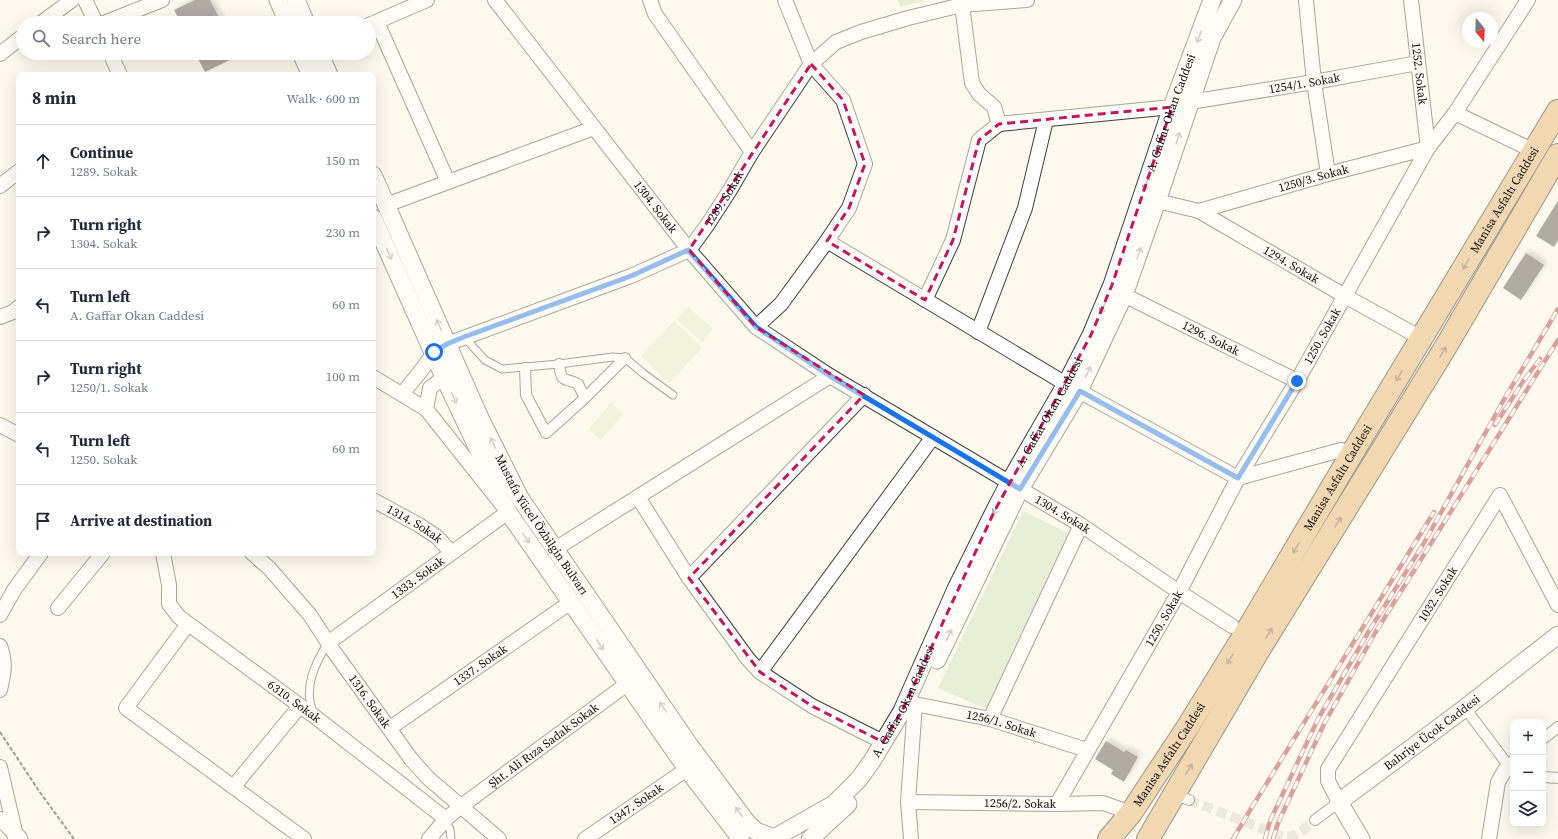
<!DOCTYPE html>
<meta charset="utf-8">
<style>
:root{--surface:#fff;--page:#f2f2f3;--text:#1f2937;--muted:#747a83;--line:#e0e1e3}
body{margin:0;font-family:"Source Serif 4",serif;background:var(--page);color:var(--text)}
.controls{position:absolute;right:12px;bottom:12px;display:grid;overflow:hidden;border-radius:8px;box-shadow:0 4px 16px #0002}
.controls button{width:36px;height:36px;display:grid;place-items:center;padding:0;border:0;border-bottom:1px solid var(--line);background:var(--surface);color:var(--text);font:20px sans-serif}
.compass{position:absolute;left:1462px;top:12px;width:36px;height:36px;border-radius:50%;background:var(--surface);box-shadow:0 4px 16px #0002;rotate:161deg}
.stop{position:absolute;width:12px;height:12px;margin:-9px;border:3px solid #1a73e8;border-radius:50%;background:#fff}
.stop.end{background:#1a73e8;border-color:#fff;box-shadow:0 1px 4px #0008}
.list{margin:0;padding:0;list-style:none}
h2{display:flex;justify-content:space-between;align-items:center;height:52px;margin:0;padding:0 16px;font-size:17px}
h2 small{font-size:13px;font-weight:400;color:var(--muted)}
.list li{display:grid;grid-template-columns:26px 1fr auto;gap:12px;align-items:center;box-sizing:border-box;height:72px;padding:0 16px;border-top:1px solid var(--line)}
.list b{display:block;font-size:15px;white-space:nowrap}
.list p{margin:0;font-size:13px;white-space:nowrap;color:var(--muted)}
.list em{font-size:13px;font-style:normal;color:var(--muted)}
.icon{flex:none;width:22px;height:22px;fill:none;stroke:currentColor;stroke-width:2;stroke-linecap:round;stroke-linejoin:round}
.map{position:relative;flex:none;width:1558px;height:839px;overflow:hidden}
.search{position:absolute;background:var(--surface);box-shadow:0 4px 16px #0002;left:16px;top:16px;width:360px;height:44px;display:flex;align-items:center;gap:10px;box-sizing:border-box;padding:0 14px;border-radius:22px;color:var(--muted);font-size:15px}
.panel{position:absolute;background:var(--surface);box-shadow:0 4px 16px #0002;left:16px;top:72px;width:360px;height:484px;border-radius:8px}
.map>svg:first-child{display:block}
.green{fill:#d1e3bb}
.pitch{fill:#e2eccb}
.building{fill:#534d4a;filter:url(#shadow)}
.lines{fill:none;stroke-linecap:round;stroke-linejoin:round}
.pedestrian-tunnel{stroke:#d9d5cb;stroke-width:10;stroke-dasharray:10 5;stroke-linecap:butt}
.service-casing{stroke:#3f3f3f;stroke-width:9}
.pedestrian-casing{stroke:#3f3f3f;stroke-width:12}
.minor-casing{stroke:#3f3f3f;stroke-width:16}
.tertiary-casing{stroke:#3f3f3f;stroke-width:19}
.trunk-casing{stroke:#1d1d1d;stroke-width:24}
.path{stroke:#2e2e2e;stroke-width:2;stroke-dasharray:4 2;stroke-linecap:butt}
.service{stroke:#fff;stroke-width:7}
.pedestrian{stroke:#fff;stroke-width:10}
.minor{stroke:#fff;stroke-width:14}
.tertiary{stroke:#fff;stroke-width:17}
.trunk{stroke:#e6b06a;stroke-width:22}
.rail-casing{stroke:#ac343e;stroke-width:4.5}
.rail{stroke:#fff;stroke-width:3;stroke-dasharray:9;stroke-linecap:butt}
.oneway{stroke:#9e9e9e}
.oneway2{stroke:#846640}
.route{stroke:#1a73e8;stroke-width:5}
.marked{fill:none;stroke:#c2185b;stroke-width:3;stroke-dasharray:8 5;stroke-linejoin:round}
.labels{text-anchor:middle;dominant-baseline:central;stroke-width:4;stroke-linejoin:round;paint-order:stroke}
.street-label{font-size:12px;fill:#0c0c0c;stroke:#fff}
</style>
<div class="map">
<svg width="1558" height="839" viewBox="0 0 1558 839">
<defs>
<filter id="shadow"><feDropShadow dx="3.5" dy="-3.5" stdDeviation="2" flood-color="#0004"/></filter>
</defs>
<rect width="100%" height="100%" fill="#fdf9ed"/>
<g class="green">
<path d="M898,0H928L900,7Z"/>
<path d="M1023,511L1068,533L986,709L938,688Z"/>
</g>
<g class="pitch">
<path d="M688,307L713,329L702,342L677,319Z"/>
<path d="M674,321L702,348L669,383L641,356Z"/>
<path d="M611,403L623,414L601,440L589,429Z"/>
</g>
<g class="building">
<path d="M195,0H210L222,23H181L174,10Z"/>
<path d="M195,53H244L205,72Z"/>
<path d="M1558,201V240L1554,247L1536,236Z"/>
<path d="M1526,253L1544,265L1521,300L1503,288Z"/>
<path d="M1106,741L1124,752L1126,750L1138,757L1124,782L1111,774L1113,770L1095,759Z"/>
</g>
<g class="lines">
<path class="pedestrian-tunnel" d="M1189,800L1284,837C1296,838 1306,827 1315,820"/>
<defs>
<g id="service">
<path d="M464,337L485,360L502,369L559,364L613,357L625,358L644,374L673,395"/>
<path d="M313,712C303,688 315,663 328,643"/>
<path d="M445,821L450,829L451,839"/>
</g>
<g id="pedestrian">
<path d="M559,364C562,385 563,376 578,384L585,398"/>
<path d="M525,368L526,395L546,433L585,398L625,358"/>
<path d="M1465,708L1508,765L1513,761"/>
<path d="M1543,739L1558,727"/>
<path d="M1543,777L1558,778"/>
<path d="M1174,794L1189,800"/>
<path d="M1315,820L1339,802"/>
</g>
<g id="minor">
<path d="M85,0L96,23"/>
<path id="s1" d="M495,0L689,250L756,327L830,376L1081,525L1179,592L1232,626"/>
<path d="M650,0L655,14L752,152"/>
<path d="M1306,0L1314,82L1328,174"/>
<path id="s2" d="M1411,0L1428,148"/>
<path d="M962,5L972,83L979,94L994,107L999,124L1172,107"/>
<path d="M377,22L448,182"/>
<path d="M41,23L72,0"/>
<path d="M104,23L162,0"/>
<path d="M369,25L427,0"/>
<path d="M110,53L120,75"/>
<path d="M0,54L23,36"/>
<path id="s3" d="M1190,102L1314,82L1418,63"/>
<path d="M1455,113L1534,151"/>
<path d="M0,186L19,171"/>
<path id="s4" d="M1157,201L1199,211L1345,296L1421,338"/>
<path d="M386,205L594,128"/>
<path id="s5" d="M1199,211L1328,174L1428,148"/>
<path d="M827,241L1066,384"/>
<path id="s6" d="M1124,295L1297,381"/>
<path d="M925,300L953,240L979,140L999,124"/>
<path d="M0,317L13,312L19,307"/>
<path d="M756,327L781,304L827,241L849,208L865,164L843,100L811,64L785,0"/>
<path d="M978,332L1025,208L1046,120"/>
<path d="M1079,391L1238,478L1341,450"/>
<path id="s7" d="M402,394L420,372L434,353L447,344L631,276L689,250L708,224L730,190L752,152L811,64L836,42L861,32L908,18L962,5L1027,0"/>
<path d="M426,409L430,388L444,377"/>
<path d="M0,425L19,435"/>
<path d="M638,497L689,578L748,659L760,672L812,706L883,742"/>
<path id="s8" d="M373,500L419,525L437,537L452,553"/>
<path d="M555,549L830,376"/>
<path id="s9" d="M163,553L169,585V604L179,617L314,716L446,819L460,807L627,684"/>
<path id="s10" d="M252,553L269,568L310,615L332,649L411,759L428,778L499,839"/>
<path d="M689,578L864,395"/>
<path d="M58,608L103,553"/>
<path d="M0,615L14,590L41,553"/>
<path d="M188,624L126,708L304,839"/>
<path id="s11" d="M328,643L508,512L426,409L373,377"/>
<path d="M0,646C6,663 4,673 0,690"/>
<path d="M760,672L933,437"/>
<path d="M990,719L1081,525"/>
<path id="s12" d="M390,728L571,602"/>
<path d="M0,767L16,836"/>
<path d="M234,786L300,706"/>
<path id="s13" d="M908,802L1057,804L1103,803L1131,813"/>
<path id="s14" d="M1339,802L1328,781V769L1500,495L1558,605"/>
<path id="s15" d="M1057,804L1179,592L1238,478L1297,381L1428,148L1455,113L1528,0"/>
<path d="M0,819L16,835"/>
<path d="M429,839L446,819"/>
<path id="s16" d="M585,839L687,769"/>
<path id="s17" d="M911,839L908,802L915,704L990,719L1087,750"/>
<path d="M1489,839L1498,782L1508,765"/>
</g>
<g id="tertiary">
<path d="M278,0L288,23"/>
<path d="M296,0L306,23"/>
<path d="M301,53L311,75"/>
<path d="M319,53L329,75"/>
<path id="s18" d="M373,175L479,416L520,498L690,746L748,824L756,831L769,836"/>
<path d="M373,218L444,377L508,512L687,769L741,839"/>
<path d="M937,660L1020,489L1079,391L1124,295L1157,201L1212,38L1233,0"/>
<path d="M16,836L19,839"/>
<path id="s19" d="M776,837L834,804L859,779L872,761L902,711L956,589L994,512L1009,483L1066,384L1091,335L1112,285L1172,107L1212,0"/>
<path d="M810,839L848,804"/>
<path id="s20" d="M1361,839L1339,802L1465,708L1558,635"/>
</g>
<g id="trunk">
<path id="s21" d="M1109,839L1131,813L1187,728L1245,634L1354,450L1558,111"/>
<path d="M1148,839L1257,653L1445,348L1558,155"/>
</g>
</defs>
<use href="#service" class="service-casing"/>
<use href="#pedestrian" class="pedestrian-casing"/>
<use href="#minor" class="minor-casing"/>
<use href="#tertiary" class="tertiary-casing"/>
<use href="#trunk" class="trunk-casing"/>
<path class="path" d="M0,732L39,791L74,839"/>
<use href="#service" class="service"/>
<use href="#pedestrian" class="pedestrian"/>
<use href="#minor" class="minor"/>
<use href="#tertiary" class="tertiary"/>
<use href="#trunk" class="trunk"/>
<defs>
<g id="rail">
<path d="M1495,425L1524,380L1540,359"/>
<path d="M1233,839L1249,812L1434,512"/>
<path d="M1265,839L1270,821L1318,719L1369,631L1424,543L1502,403L1558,309"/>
<path d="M1273,839L1278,823L1324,724L1375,633L1558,340"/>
</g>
</defs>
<use href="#rail" class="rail-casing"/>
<use href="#rail" class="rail"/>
</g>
<defs><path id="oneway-shaft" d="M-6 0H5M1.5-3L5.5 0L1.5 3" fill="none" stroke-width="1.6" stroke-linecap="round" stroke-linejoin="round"/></defs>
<g class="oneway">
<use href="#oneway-shaft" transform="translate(1199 37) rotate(111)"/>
<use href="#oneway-shaft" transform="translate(1178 138) rotate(-72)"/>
<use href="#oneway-shaft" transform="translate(1146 185) rotate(109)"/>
<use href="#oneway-shaft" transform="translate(1139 253) rotate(-71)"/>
<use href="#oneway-shaft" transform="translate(389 254) rotate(66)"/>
<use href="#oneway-shaft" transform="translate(1103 308) rotate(113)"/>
<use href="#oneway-shaft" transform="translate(439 325) rotate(-114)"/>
<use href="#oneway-shaft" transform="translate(1088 372) rotate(-65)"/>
<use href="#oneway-shaft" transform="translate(454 398) rotate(65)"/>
<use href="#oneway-shaft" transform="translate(493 443) rotate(-117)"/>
<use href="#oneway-shaft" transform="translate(996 509) rotate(117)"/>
<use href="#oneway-shaft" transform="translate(526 538) rotate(54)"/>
<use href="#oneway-shaft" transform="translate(949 635) rotate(-64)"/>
<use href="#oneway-shaft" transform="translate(600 645) rotate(56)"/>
<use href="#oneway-shaft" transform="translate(663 707) rotate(-125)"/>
<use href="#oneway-shaft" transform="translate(739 812) rotate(-127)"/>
</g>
<g class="oneway2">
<use href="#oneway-shaft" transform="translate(1466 264) rotate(121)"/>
<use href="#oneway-shaft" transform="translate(1443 352) rotate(-59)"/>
<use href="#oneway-shaft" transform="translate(1399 376) rotate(121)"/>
<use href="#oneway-shaft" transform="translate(1338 522) rotate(-58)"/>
<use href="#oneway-shaft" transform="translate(1296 548) rotate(121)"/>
<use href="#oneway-shaft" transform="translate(1269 633) rotate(-58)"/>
<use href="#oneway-shaft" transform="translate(1230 659) rotate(122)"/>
<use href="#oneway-shaft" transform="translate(1189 769) rotate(-59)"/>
</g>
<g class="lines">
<path class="route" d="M434,352L447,344L464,337L631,276L688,250L756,327L830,376L1020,489L1080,391L1238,478L1297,381"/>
</g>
<path d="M0 0H1558V839H0ZM811,64L843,100L865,164L849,208L827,241L925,300L953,240L979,140L999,124L1172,107L1112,285L1091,335L994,512L902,711L883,742L812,706L760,672L689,578L864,395L756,327L689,250Z" fill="#fdf9ed" fill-opacity=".55" fill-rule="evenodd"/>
<path class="marked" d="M811,64L843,100L865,164L849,208L827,241L925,300L953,240L979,140L999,124L1172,107L1112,285L1091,335L994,512L902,711L883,742L812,706L760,672L689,578L864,395L756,327L689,250Z"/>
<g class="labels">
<g class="street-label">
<text stroke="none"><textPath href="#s2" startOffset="74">1252. Sokak</textPath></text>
<text stroke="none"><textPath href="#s3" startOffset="116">1254/1. Sokak</textPath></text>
<text stroke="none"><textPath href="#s19" startOffset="840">A. Gaffar Okan Caddesi</textPath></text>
<text stroke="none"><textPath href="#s5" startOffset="119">1250/3. Sokak</textPath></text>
<text stroke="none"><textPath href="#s7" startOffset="390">1289. Sokak</textPath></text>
<text stroke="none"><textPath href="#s21" startOffset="752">Manisa Asfaltı Caddesi</textPath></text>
<text stroke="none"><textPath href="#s1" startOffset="262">1304. Sokak</textPath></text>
<text stroke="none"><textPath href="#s4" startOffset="150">1294. Sokak</textPath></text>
<text stroke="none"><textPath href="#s15" startOffset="538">1250. Sokak</textPath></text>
<text stroke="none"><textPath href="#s6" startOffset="97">1296. Sokak</textPath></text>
<text stroke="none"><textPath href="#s19" startOffset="516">A. Gaffar Okan Caddesi</textPath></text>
<text stroke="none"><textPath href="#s21" startOffset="428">Manisa Asfaltı Caddesi</textPath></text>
<text stroke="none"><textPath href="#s1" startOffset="778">1304. Sokak</textPath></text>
<text stroke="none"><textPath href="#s18" startOffset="389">Mustafa Yücel Özbilgin Bulvarı</textPath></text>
<text stroke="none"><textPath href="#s8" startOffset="48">1314. Sokak</textPath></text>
<text stroke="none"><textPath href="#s11" startOffset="111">1333. Sokak</textPath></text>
<text stroke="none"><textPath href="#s14" startOffset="242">1032. Sokak</textPath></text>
<text stroke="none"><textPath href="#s15" startOffset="214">1250. Sokak</textPath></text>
<text stroke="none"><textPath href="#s12" startOffset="110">1337. Sokak</textPath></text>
<text stroke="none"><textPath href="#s10" startOffset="190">1316. Sokak</textPath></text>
<text stroke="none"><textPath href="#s19" startOffset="192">A. Gaffar Okan Caddesi</textPath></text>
<text stroke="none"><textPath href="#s9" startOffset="211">6310. Sokak</textPath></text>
<text stroke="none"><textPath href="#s17" startOffset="224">1256/1. Sokak</textPath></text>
<text stroke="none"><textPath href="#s20" startOffset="159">Bahriye Üçok Caddesi</textPath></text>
<text stroke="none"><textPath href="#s9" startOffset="525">Şht. Ali Rıza Sadak Sokak</textPath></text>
<text stroke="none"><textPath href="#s21" startOffset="104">Manisa Asfaltı Caddesi</textPath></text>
<text stroke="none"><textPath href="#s13" startOffset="112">1256/2. Sokak</textPath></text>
<text stroke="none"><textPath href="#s16" startOffset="62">1347. Sokak</textPath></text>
</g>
</g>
</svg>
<div class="controls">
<button>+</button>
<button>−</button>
<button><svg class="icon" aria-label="layers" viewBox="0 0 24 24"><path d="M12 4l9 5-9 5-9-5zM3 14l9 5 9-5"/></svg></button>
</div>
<svg class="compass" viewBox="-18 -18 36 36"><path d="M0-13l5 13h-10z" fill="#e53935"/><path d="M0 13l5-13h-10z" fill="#747a83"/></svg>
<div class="stop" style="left:434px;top:352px"></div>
<div class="stop end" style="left:1297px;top:381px"></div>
<div class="search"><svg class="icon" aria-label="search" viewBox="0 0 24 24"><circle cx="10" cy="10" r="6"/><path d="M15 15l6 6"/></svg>Search here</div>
<section class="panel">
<h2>8 min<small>Walk · 600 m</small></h2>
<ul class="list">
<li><svg class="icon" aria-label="ahead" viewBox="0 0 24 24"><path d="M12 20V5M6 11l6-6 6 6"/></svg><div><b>Continue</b><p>1289. Sokak</p></div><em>150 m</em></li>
<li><svg class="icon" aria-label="right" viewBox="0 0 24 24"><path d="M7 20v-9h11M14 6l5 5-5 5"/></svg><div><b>Turn right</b><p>1304. Sokak</p></div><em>230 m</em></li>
<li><svg class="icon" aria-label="left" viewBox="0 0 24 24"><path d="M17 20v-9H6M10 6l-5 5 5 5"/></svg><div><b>Turn left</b><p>A. Gaffar Okan Caddesi</p></div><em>60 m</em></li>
<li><svg class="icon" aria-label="right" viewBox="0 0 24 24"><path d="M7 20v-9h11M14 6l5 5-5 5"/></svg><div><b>Turn right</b><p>1250/1. Sokak</p></div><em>100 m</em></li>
<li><svg class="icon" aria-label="left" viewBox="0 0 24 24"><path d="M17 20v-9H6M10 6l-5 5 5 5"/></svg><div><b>Turn left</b><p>1250. Sokak</p></div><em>60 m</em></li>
<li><svg class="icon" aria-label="arrive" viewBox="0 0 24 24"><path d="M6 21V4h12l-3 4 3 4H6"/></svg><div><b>Arrive at destination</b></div></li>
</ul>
</section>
</div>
